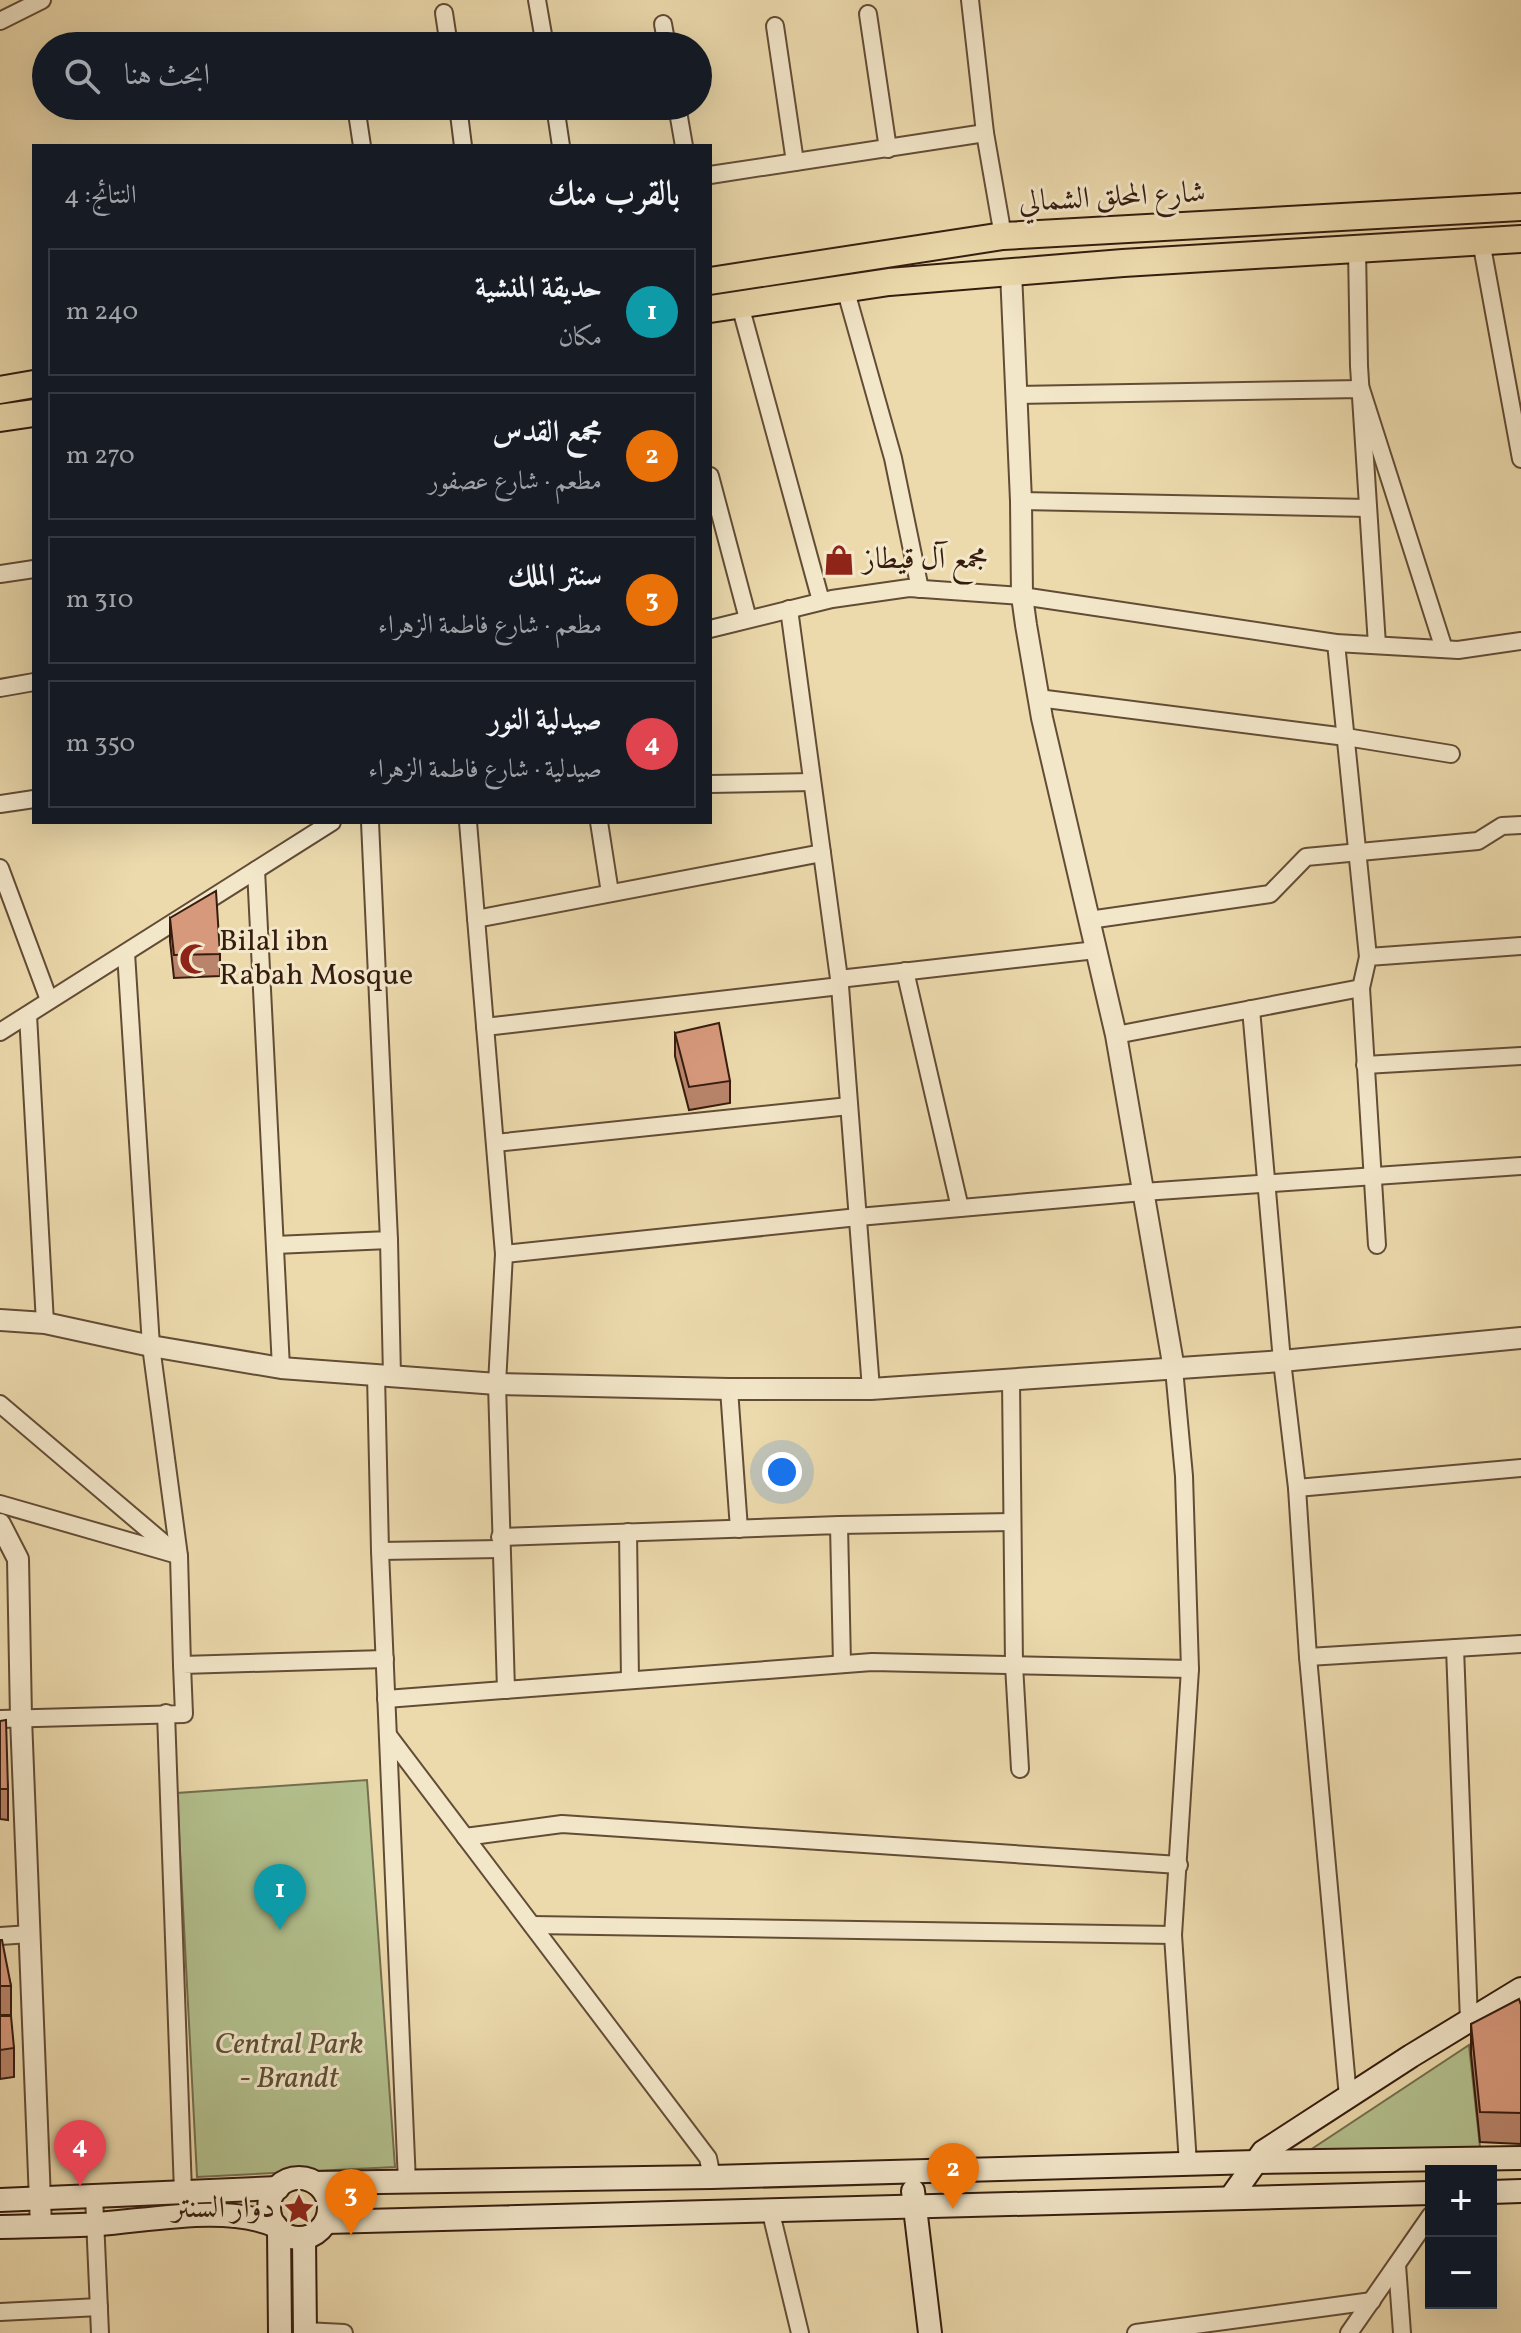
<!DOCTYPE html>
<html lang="ar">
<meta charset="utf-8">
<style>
:root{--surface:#171b24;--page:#242831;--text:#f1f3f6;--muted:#9ea1a6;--line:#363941;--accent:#b45309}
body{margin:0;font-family:Vollkorn,Amiri,serif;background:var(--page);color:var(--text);direction:rtl}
.controls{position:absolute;right:24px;bottom:24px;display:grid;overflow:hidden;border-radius:0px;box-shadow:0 8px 32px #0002}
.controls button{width:72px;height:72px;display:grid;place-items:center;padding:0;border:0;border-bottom:2px solid var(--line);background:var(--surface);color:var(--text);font:40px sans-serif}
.you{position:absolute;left:782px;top:1472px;width:28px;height:28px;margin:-20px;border:6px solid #fff;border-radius:50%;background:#1a73e8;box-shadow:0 0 0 12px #1a73e833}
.badge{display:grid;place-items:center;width:52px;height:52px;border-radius:50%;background:var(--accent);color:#fff;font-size:26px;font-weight:700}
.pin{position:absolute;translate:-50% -66px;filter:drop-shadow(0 2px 4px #0008)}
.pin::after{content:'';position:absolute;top:42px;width:28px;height:24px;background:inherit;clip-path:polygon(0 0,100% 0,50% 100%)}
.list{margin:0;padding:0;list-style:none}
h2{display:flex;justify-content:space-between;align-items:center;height:104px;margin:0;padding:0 32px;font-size:34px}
h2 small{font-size:26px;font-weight:400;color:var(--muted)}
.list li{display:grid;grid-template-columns:52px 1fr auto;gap:24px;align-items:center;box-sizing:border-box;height:128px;margin:0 16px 16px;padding:0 16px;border:2px solid var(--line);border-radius:0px}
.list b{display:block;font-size:30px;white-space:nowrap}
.list p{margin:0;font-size:26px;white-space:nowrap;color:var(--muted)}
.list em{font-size:26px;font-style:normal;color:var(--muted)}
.icon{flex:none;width:44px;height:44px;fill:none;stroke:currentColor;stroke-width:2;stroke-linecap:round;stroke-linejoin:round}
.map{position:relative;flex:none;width:1521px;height:2333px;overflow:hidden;direction:ltr}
.search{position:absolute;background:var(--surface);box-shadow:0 8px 32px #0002;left:32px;top:32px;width:680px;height:88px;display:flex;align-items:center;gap:20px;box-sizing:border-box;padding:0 28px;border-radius:44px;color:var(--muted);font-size:30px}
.panel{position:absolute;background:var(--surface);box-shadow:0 8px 32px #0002;left:32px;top:144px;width:680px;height:680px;border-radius:0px;direction:rtl}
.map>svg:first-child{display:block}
.green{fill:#b3c18e;stroke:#746e4e;stroke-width:2}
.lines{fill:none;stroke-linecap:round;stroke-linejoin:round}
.minor-casing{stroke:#634c36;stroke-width:20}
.tertiary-casing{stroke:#634c36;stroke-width:24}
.secondary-casing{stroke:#351c0f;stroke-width:26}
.trunk-casing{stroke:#351c0f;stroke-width:30}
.minor{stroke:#f3e7ca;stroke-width:16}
.tertiary{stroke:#f3e7ca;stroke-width:20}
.secondary{stroke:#f3e7ca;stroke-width:22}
.trunk{stroke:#ecdaad;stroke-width:26}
.wall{fill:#b9846b;stroke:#351c0f;stroke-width:2}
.building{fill:#d7997c;stroke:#351c0f;stroke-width:2}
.labels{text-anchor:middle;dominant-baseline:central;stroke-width:6;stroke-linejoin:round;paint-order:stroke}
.street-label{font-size:30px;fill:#351c0f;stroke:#f3e7ca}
.poi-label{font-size:30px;fill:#351c0f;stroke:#f3e7ca;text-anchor:start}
.park-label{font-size:30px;font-style:italic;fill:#5b4e35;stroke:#f3e7ca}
</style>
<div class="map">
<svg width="1521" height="2333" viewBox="0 0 1521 2333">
<rect width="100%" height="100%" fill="#ecdaad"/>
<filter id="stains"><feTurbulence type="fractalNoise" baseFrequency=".0025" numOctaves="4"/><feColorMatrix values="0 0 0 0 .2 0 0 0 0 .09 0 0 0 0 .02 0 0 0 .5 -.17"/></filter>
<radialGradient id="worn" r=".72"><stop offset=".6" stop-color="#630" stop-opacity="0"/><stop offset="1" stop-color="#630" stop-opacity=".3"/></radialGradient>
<g class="green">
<path d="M367,1780L395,2167L197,2177L177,1793Z"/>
<path d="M1469,2045L1480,2147L1298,2158Z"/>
</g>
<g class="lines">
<defs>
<g id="minor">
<path d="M537,0L545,46"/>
<path d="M970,0L985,133L1003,236"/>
<path d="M444,13L449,46"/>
<path d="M868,14L888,149"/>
<path d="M0,21L42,0"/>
<path d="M663,24L667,46"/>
<path d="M775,26L795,162"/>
<path d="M356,106L362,146"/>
<path d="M458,106L463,146"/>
<path d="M555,106L561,146"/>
<path d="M677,106L684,146"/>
<path d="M710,175L985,133"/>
<path d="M1481,241L1521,459"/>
<path d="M1357,249L1359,366L1377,645"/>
<path d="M845,288L893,458L920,589"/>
<path d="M740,305L821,601"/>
<path d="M1016,395L1361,389L1444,649"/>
<path d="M710,476L748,619"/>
<path d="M1021,501L1368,508"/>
<path d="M0,574L34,569"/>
<path d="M789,609L840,986L871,1389"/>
<path d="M710,629L832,599L909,588L1022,596L1336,643L1458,650L1521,641"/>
<path d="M1336,643L1368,957"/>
<path d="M0,688L34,682"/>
<path d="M1038,698L1346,737L1451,754"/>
<path d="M710,784L812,782"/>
<path d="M0,804L34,799"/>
<path d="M468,822L504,1254L497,1384L506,1690"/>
<path d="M599,822L610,893"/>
<path d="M0,868L49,1000"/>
<path d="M256,870L281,1368"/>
<path d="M476,919L822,853"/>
<path d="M1089,920L1270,894L1306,857L1478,841L1502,826L1521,825"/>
<path d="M126,953L151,1346L179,1556L182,1665"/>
<path d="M905,971L960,1208"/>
<path d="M839,979L1096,950"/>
<path d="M1361,988L1377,1245"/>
<path d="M1251,1009L1282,1361L1297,1488L1308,1657L1348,2097"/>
<path d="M28,1015L45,1323"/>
<path d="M485,1027L840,986"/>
<path d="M0,1032L332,822"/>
<path d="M1116,1035L1361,988L1368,957L1521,946"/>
<path d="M1365,1065L1521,1056"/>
<path d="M495,1143L849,1106"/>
<path d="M389,1240L392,1376"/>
<path d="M275,1245L389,1240L370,822"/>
<path d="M504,1254L858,1217L1143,1192L1521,1166"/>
<path d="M1174,1369L1184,1476L1190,1669L1173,1935L1188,2164"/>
<path d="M376,1375L380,1551L407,2183"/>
<path d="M1011,1380L1014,1665L1020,1769"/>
<path d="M729,1389L739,1529"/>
<path d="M0,1404L179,1556"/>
<path d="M1297,1488L1521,1468"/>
<path d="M0,1504L174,1554"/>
<path d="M839,1525L1012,1522"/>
<path d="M628,1532L630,1680"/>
<path d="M500,1537L839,1525L842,1664"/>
<path d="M380,1551L500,1549"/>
<path d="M1455,1648L1469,2021"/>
<path d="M1308,1657L1521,1644"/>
<path d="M386,1699L872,1662L1190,1669"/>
<path d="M166,1713L183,2192"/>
<path d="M0,1719L184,1714L182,1665L385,1659"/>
<path d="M388,1735L708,2158L712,2177"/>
<path d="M465,1837L562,1824L1179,1865"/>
<path d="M532,1925L1173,1935"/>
<path d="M0,1936L30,1934"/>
<path d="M94,2196L100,2333"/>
<path d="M770,2209L800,2333"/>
<path d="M1397,2265L1402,2333"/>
<path d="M0,2312L99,2307"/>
<path d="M305,2331L344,2333"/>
<path d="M1136,2333L1372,2301"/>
<path d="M1349,2333L1431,2215"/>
</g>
<g id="tertiary">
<path d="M1011,272L1021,501L1022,596L1026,625L1042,718L1116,1035L1174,1369"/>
<path d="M0,1320L45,1323L151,1346L281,1368L497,1384L729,1389H871L1282,1361L1521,1338"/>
<path d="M0,1524L18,1559L21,1718L41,2226"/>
</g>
<g id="secondary">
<circle cx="299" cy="2208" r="30"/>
<path d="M316,2183L712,2177L1256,2162L1521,2158"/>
<path d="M913,2191L930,2333"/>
<path d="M1491,2192L1521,2191"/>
<path d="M1231,2197L1263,2152L1411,2056L1521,1989"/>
<path d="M0,2200L278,2188"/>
<path d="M326,2222L1431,2193"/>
<path d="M0,2227C33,2226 66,2226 99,2224C152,2220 227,2204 276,2226"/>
<path d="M279,2230L280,2333"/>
<path d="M304,2238L305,2333"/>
</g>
<g id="trunk">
<path d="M710,281L1003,236L1521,207"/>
<path d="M710,309L889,282L1123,263L1521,239"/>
<path d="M0,390L34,384"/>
<path d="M0,418L34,413"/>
</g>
</defs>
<use href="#minor" class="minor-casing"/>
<use href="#tertiary" class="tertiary-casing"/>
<use href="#secondary" class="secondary-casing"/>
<use href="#trunk" class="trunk-casing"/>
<use href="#minor" class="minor"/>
<use href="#tertiary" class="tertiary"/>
<use href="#secondary" class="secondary"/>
<use href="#trunk" class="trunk"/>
</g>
<g class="wall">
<path d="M170,918L220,954V976L174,978L170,941Z"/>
<path d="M675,1033L730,1081V1103L689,1110L675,1056Z"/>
<path d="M0,1721L8,1789V1820L0,1819Z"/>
<path d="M0,1940L11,1986V2015H0Z"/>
<path d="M1521,2005V2144L1480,2142L1471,2054V2024Z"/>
<path d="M0,2016L14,2048V2077L0,2079Z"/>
</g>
<g class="building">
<path d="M216,891L220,954L174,955L170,918Z"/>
<path d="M719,1023L730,1081L689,1087L675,1033Z"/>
<path d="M6,1720L8,1789H0V1721Z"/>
<path d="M0,1940H2L11,1986H0Z"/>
<path d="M1519,1999L1521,2005V2113L1480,2112L1471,2024Z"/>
<path d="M0,2016H11L14,2048L0,2050Z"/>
</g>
<defs>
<symbol id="shop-bare" viewBox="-9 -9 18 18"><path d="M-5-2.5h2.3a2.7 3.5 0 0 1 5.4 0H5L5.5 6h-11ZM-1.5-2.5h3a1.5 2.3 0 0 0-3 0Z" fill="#8f2418" stroke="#f3e7ca" stroke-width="2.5" paint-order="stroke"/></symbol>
<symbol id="mosque-bare" viewBox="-9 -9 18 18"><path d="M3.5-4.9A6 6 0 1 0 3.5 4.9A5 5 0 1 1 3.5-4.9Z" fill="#8f2418" stroke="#f3e7ca" stroke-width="2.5" paint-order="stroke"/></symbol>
<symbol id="sight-bare" viewBox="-9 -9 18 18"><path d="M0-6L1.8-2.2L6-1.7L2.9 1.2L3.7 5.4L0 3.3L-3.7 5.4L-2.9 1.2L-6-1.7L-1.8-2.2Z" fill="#8f2418" stroke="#f3e7ca" stroke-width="2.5" paint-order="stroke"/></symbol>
</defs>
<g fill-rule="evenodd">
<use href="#shop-bare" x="817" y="538" width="44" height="44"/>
<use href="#mosque-bare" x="173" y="937" width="44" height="44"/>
<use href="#sight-bare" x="277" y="2187" width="44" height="44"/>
</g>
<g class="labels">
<g class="street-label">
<text transform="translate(1112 198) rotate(-3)">شارع المحلق الشمالي</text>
</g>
<g class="poi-label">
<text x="863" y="560">مجمع آل قيطاز</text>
<text x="219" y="942">Bilal ibn<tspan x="219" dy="34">Rabah Mosque</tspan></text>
<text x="275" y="2209" text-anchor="end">دوار السنتر</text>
</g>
<g class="park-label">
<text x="289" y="2045">Central Park<tspan x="289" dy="34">- Brandt</tspan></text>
</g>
</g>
<rect width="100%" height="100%" filter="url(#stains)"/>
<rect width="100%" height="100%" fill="url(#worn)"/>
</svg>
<div class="controls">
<button>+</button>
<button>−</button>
</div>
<div class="you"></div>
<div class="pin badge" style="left:280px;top:1930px;background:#0f9aa8">1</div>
<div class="pin badge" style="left:953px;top:2209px;background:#e8710a">2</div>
<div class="pin badge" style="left:351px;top:2235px;background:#e8710a">3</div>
<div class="pin badge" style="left:80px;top:2186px;background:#e0444e">4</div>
<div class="search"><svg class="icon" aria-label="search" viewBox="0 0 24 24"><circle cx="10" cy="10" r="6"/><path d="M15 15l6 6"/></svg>ابحث هنا</div>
<section class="panel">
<h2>بالقرب منك<small>النتائج: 4</small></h2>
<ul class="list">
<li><span class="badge" style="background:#0f9aa8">1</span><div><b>حديقة المنشية</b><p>مكان</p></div><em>240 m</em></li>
<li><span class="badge" style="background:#e8710a">2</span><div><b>مجمع القدس</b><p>مطعم · شارع عصفور</p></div><em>270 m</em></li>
<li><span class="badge" style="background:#e8710a">3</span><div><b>سنتر الملك</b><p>مطعم · شارع فاطمة الزهراء</p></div><em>310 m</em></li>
<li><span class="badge" style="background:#e0444e">4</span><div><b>صيدلية النور</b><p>صيدلية · شارع فاطمة الزهراء</p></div><em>350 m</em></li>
</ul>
</section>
</div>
